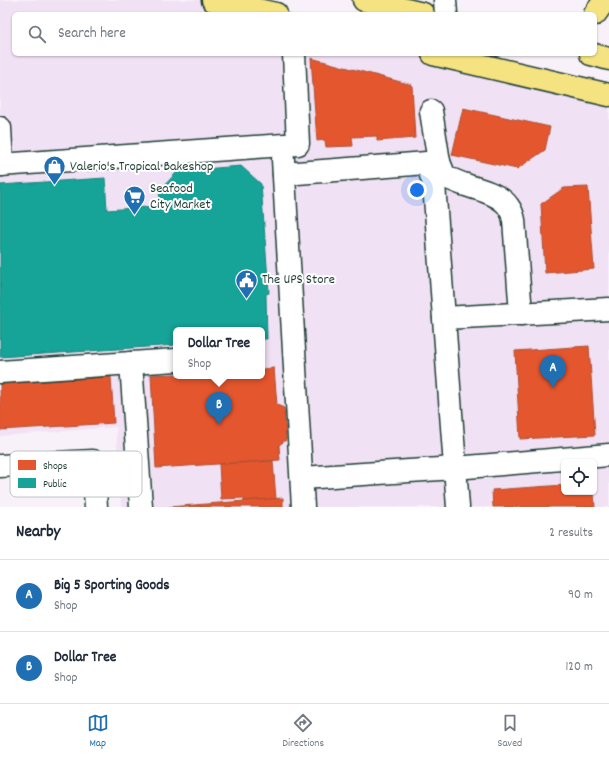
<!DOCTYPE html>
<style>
:root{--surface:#fff;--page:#f2f2f3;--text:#1f2937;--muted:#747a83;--line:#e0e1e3;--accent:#1f6fb2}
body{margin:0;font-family:Dekko,sans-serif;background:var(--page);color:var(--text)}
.controls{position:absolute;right:12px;bottom:12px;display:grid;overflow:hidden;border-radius:6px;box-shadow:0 1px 3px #0004}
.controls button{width:36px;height:36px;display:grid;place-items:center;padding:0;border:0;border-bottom:1px solid var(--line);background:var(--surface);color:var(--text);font:20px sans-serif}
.you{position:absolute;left:417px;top:190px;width:14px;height:14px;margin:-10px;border:3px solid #fff;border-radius:50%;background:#1a73e8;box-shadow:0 0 0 6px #1a73e833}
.badge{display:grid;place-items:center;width:26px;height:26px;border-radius:50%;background:var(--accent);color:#fff;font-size:13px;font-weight:700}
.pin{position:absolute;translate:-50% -33px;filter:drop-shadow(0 1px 2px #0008)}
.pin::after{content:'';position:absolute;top:21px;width:14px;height:12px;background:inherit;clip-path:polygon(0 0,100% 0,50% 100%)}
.popup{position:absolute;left:173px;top:327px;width:92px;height:52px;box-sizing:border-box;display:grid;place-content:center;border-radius:6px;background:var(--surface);filter:drop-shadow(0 1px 3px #0005);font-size:13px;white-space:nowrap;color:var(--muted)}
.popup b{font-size:15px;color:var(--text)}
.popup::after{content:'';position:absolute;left:50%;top:100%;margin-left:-8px;border:8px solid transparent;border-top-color:var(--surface)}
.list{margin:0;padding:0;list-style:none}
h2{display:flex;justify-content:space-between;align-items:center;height:52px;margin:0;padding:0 16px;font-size:17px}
h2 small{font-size:13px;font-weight:400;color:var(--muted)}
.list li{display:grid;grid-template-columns:26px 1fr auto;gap:12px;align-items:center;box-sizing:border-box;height:72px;padding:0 16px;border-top:1px solid var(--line)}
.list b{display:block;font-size:15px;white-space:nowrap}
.list p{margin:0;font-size:13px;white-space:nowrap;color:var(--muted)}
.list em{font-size:13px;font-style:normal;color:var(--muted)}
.icon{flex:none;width:22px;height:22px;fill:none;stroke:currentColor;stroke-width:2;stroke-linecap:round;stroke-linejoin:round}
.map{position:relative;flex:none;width:609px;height:507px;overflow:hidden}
.search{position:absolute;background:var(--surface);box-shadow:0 1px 3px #0004;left:12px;right:12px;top:12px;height:44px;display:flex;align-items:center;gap:10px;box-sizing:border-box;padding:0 14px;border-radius:6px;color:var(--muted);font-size:15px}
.sheet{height:196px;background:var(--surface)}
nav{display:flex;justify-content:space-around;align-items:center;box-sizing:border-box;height:56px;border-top:1px solid var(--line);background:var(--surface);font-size:11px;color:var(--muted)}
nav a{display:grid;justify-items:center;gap:2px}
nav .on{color:var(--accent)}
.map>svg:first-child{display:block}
.built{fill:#f1e1f4;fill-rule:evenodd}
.shops{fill:#e4572e;stroke:#a94f30}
.public{fill:#17a398;stroke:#19847a}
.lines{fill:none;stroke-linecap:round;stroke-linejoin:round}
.minor-casing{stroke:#1f3d34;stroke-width:25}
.major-casing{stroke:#1f3d34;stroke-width:25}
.minor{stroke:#fff;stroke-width:22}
.major{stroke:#f5e382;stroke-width:22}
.labels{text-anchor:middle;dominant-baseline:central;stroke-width:4;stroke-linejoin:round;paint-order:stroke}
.poi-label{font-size:14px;fill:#1f3d34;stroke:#fff;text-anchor:start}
.key{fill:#fff;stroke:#bcc5c2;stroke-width:1}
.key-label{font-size:11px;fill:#1f3d34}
</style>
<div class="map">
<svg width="609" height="507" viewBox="0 0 609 507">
<rect width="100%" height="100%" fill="#f9f1fa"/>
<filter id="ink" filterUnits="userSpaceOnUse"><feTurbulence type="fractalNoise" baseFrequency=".025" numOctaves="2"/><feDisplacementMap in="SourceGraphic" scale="8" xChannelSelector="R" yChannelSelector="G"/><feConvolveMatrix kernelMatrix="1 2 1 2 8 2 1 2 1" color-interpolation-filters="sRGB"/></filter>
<g filter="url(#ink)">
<path class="built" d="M0,0H214L277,14H14V54H433L609,95V507H121L116,427L0,436ZM176,330H262V376H176ZM564,462H594V492H564Z"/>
<g class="shops">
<path d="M311,58L412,85L415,138L377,141V136L352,137L353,146L326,147L325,140L317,141Z"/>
<path d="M463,108L550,127L545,150L517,169L452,155Z"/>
<path d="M588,187L594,269L545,273L541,204L564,188Z"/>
<path d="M589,346L595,435L520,439L515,351Z"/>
<path d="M274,368L277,405L284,408L286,440L279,445L280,460L156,468L151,375L176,374V376H262V369Z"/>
<path d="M111,377L114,423L0,430V383Z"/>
<path d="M273,461L276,499L244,501V498L221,499L219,464Z"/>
<path d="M564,485V492H594L595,507H493L492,490Z"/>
<path d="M283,498V507H169L244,501Z"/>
</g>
<path class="public" d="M241,166L261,184L269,293L266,294L267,339H262V330H176V345L0,357V185L105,178L107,210L161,206L159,191L178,171Z"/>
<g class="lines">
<defs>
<g id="minor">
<path d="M445,0L446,14"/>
<path d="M431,111L439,162"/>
<path d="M0,128L2,165"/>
<path d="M283,159L303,507"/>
<path d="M428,163L439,162L445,177C451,179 457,182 463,184C476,189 499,193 508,206C511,210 513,215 514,220L521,314"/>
<path d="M0,165L298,144L294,54"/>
<path d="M284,174L427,163L434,184L458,507"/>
<path d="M444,318L609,309"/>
<path d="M131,363L141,507"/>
<path d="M0,372L176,360"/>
<path d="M0,466L93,461L96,507"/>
<path d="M302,478L455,468L609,455"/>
</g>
<g id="major">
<path d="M213,0L276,14"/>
<path d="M364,0L423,14"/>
<path d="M595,14L605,0"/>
<path d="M433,54L609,95"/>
<path d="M591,54L609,59"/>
</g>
</defs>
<use href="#minor" class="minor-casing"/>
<use href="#major" class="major-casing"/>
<use href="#minor" class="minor"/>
<use href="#major" class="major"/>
</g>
</g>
<defs>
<symbol id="shop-pin" viewBox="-11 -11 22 30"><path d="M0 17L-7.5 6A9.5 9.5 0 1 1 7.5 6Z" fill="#1f6fb2" stroke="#fff"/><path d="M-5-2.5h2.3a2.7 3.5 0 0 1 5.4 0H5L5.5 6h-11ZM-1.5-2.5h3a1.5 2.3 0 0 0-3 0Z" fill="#fff"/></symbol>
<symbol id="supermarket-pin" viewBox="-11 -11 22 30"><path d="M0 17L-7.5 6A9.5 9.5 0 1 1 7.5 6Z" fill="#1f6fb2" stroke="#fff"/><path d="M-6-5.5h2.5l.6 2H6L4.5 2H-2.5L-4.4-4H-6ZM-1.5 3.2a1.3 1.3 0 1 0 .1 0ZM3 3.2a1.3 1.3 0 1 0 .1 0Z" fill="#fff"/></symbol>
<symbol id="civic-pin" viewBox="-11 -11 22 30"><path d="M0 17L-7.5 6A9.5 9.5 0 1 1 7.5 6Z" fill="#1f6fb2" stroke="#fff"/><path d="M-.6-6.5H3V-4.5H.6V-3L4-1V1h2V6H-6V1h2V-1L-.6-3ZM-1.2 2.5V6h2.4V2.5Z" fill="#fff"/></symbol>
</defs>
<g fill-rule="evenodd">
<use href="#shop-pin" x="42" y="154" width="25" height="34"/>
<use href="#supermarket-pin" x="122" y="184" width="25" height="34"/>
<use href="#civic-pin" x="234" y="268" width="25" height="34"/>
</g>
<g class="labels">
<g class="poi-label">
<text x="70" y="167">Valerio's Tropical Bakeshop</text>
<text x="150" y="189">Seafood<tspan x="150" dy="16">City Market</tspan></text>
<text x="262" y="280">The UPS Store</text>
</g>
</g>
<rect x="10" y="451" width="132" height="46" rx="6" class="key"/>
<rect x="18" y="460" width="18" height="10" fill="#e4572e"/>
<rect x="18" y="478" width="18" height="10" fill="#17a398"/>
<g class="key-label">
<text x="43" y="469">Shops</text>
<text x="43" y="487">Public</text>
</g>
</svg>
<div class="controls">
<button><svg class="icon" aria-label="locate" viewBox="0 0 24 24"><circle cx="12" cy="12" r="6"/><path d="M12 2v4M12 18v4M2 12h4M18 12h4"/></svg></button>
</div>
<div class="you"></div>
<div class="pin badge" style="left:553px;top:388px">A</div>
<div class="pin badge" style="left:219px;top:425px">B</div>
<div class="popup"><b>Dollar Tree</b>Shop</div>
<div class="search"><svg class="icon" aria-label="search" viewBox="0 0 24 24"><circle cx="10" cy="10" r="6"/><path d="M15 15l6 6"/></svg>Search here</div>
</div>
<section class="sheet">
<h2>Nearby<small>2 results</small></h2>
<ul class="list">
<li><span class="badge">A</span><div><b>Big 5 Sporting Goods</b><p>Shop</p></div><em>90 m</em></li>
<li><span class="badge">B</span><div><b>Dollar Tree</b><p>Shop</p></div><em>120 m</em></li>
</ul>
</section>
<nav>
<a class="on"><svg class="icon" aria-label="map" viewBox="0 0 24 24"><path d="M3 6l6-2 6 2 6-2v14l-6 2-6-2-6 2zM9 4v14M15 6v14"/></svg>Map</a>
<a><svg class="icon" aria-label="directions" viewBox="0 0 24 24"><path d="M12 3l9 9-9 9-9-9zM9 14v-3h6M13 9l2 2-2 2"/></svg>Directions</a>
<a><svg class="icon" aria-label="saved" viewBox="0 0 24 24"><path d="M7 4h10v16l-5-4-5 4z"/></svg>Saved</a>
</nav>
